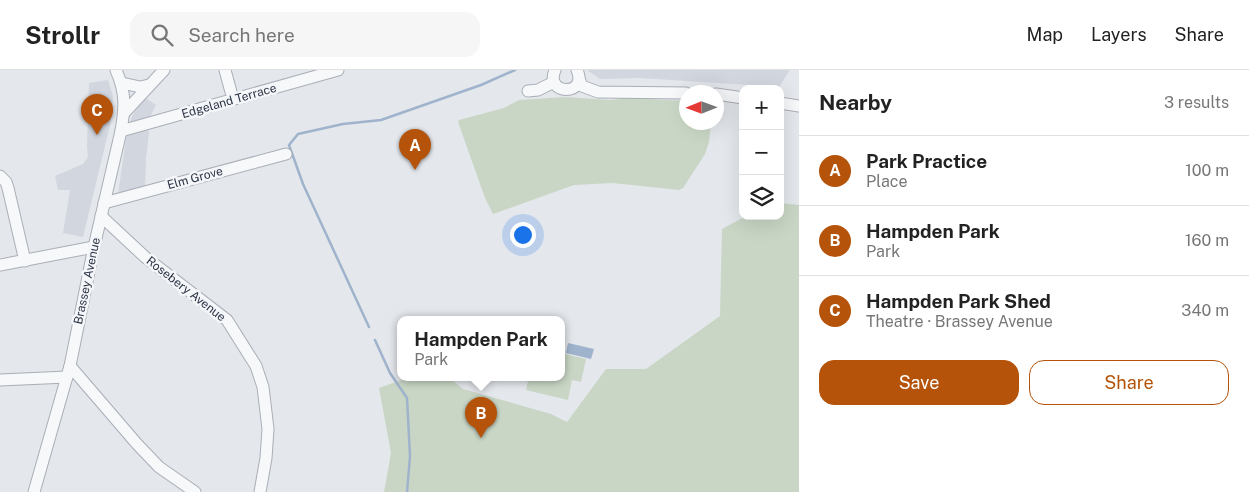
<!DOCTYPE html>
<meta charset="utf-8">
<style>
:root{--surface:#fff;--page:#f6f6f6;--text:#222;--muted:#767676;--line:#e0e0e0;--accent:#b45309}
body{margin:0;font-family:"Public Sans",sans-serif;background:var(--page);color:var(--text)}
.controls{position:absolute;right:15px;top:15px;display:grid;overflow:hidden;border-radius:10px;box-shadow:0 5px 20px #0002}
.controls button{width:45px;height:45px;display:grid;place-items:center;padding:0;border:0;border-bottom:1px solid var(--line);background:var(--surface);color:var(--text);font:25px sans-serif}
.compass{position:absolute;left:679px;top:15px;width:45px;height:45px;border-radius:50%;background:var(--surface);box-shadow:0 5px 20px #0002;rotate:269deg}
.you{position:absolute;left:522px;top:164px;width:18px;height:18px;margin:-12px;border:4px solid #fff;border-radius:50%;background:#1a73e8;box-shadow:0 0 0 8px #1a73e833}
.badge{display:grid;place-items:center;width:32px;height:32px;border-radius:50%;background:var(--accent);color:#fff;font-size:16px;font-weight:700}
.pin{position:absolute;translate:-50% -41px;filter:drop-shadow(0 1px 2px #0008)}
.pin::after{content:'';position:absolute;top:26px;width:18px;height:15px;background:inherit;clip-path:polygon(0 0,100% 0,50% 100%)}
.popup{position:absolute;left:397px;top:246px;width:168px;height:65px;box-sizing:border-box;display:grid;place-content:center;border-radius:10px;background:var(--surface);filter:drop-shadow(0 1px 4px #0005);font-size:16px;white-space:nowrap;color:var(--muted)}
.popup b{font-size:19px;color:var(--text)}
.popup::after{content:'';position:absolute;left:50%;top:100%;margin-left:-10px;border:10px solid transparent;border-top-color:var(--surface)}
.list{margin:0;padding:0;list-style:none}
h2{display:flex;justify-content:space-between;align-items:center;height:65px;margin:0;padding:0 20px;font-size:21px}
h2 small{font-size:16px;font-weight:400;color:var(--muted)}
.list li{display:grid;grid-template-columns:32px 1fr auto;gap:15px;align-items:center;box-sizing:border-box;height:70px;padding:0 20px;border-top:1px solid var(--line)}
.list b{display:block;font-size:19px;white-space:nowrap}
.list p{margin:0;font-size:16px;white-space:nowrap;color:var(--muted)}
.list em{font-size:16px;font-style:normal;color:var(--muted)}
.actions{display:flex;gap:10px;padding:15px 20px}
.actions a{flex:1;padding:11px 0;border:1px solid var(--accent);border-radius:15px;text-align:center;font-size:18px;color:var(--accent)}
.actions .main{background:var(--accent);color:#fff}
.icon{flex:none;width:28px;height:28px;fill:none;stroke:currentColor;stroke-width:2;stroke-linecap:round;stroke-linejoin:round}
.map{position:relative;flex:none;width:799px;height:422px;overflow:hidden}
header{display:flex;align-items:center;gap:30px;box-sizing:border-box;height:70px;padding:0 25px;background:var(--surface);border-bottom:1px solid var(--line)}
header strong{font-size:24px}
nav{display:flex;gap:28px;margin-inline-start:auto;font-size:18px}
.search{width:350px;height:45px;background:var(--page);display:flex;align-items:center;gap:12px;box-sizing:border-box;padding:0 18px;border-radius:15px;color:var(--muted);font-size:19px}
main{display:flex}
aside{flex:1;background:var(--surface)}
.map>svg:first-child{display:block}
.built{fill:#d2d6de}
.green{fill:#c9d6c5}
.water{fill:#9fb4cc}
.lines{fill:none;stroke-linecap:round;stroke-linejoin:round}
.stream{stroke:#9fb4cc;stroke-width:2.5}
.minor-casing{stroke:#a9aeb7;stroke-width:13}
.minor{stroke:#f7f8fa;stroke-width:11}
.labels{text-anchor:middle;dominant-baseline:central;stroke-width:5;stroke-linejoin:round;paint-order:stroke}
.street-label{font-size:12px;fill:#2b3445;stroke:#f4f6f9}
</style>
<header>
<strong>Strollr</strong>
<div class="search"><svg class="icon" aria-label="search" viewBox="0 0 24 24"><circle cx="10" cy="10" r="6"/><path d="M15 15l6 6"/></svg>Search here</div>
<nav><a>Map</a><a>Layers</a><a>Share</a></nav>
</header>
<main>
<div class="map">
<svg width="799" height="422" viewBox="0 0 799 422">
<rect width="100%" height="100%" fill="#e4e7ec"/>
<g class="built">
<path d="M587,0H790L779,17L640,8L600,9Z"/>
<path d="M108,10L113,27L110,55L83,167L63,163L70,120H58L55,106L83,94L88,87L87,76L89,13Z"/>
<path d="M144,27L156,35L147,53L149,63L146,88L145,119L118,124L127,62L132,46Z"/>
</g>
<g class="green">
<path d="M565,27L611,30L628,28L686,31V52L711,53L709,72L705,84L683,118L679,120L613,113L574,115L493,144L485,128L458,52L459,50L504,38L519,30Z"/>
<path d="M780,133L799,135V422H384L391,383L379,318L410,307H448L463,319L551,344L567,352L606,299H646L720,246L722,159L746,146H780Z"/>
<path d="M561,283L586,289L581,312L572,310L568,330L526,320L529,307H561Z"/>
</g>
<path class="water" d="M568,273L594,279L591,289L566,283Z"/>
<g class="lines">
<g class="stream">
<path d="M369,257L303,114L289,75L298,64L343,54L381,50L481,15L515,0"/>
<path d="M375,270L390,303L407,328L410,386L407,422"/>
</g>
<defs>
<g id="minor">
<path d="M225,0L231,22"/>
<path d="M555,0C544,26 589,26 577,0"/>
<path d="M579,9L582,16L598,22L686,23"/>
<path d="M122,13L140,17L149,15"/>
<path d="M528,21L538,20L554,12"/>
<path d="M716,24L743,28"/>
<path d="M780,33L799,36"/>
<path d="M124,43L164,0"/>
<path d="M121,61L338,0"/>
<path d="M0,106L6,112L8,118L25,191"/>
<path d="M104,133L286,84"/>
<path d="M101,146L145,187L227,250L256,296L263,317L268,359L266,388L260,422"/>
<path d="M0,195L94,177"/>
<path d="M70,296L137,374L159,397L195,422"/>
<path d="M0,310L67,307"/>
<path d="M34,422L70,296L94,177L121,61C125,37 126,23 116,0"/>
</g>
</defs>
<use href="#minor" class="minor-casing"/>
<use href="#minor" class="minor"/>
</g>
<g class="labels">
<g class="street-label">
<text transform="translate(229 31) rotate(-16)">Edgeland Terrace</text>
<text transform="translate(195 108) rotate(-15)">Elm Grove</text>
<text transform="translate(87 211) rotate(-78)">Brassey Avenue</text>
<text transform="translate(186 219) rotate(38)">Rosebery Avenue</text>
</g>
</g>
</svg>
<div class="controls">
<button>+</button>
<button>−</button>
<button><svg class="icon" aria-label="layers" viewBox="0 0 24 24"><path d="M12 4l9 5-9 5-9-5zM3 14l9 5 9-5"/></svg></button>
</div>
<svg class="compass" viewBox="-18 -18 36 36"><path d="M0-13l5 13h-10z" fill="#e53935"/><path d="M0 13l5-13h-10z" fill="#767676"/></svg>
<div class="you"></div>
<div class="pin badge" style="left:415px;top:100px">A</div>
<div class="pin badge" style="left:481px;top:368px">B</div>
<div class="popup"><b>Hampden Park</b>Park</div>
<div class="pin badge" style="left:97px;top:65px">C</div>
</div>
<aside>
<h2>Nearby<small>3 results</small></h2>
<ul class="list">
<li><span class="badge">A</span><div><b>Park Practice</b><p>Place</p></div><em>100 m</em></li>
<li><span class="badge">B</span><div><b>Hampden Park</b><p>Park</p></div><em>160 m</em></li>
<li><span class="badge">C</span><div><b>Hampden Park Shed</b><p>Theatre · Brassey Avenue</p></div><em>340 m</em></li>
</ul>
<div class="actions"><a class="main">Save</a><a>Share</a></div>
</aside>
</main>
